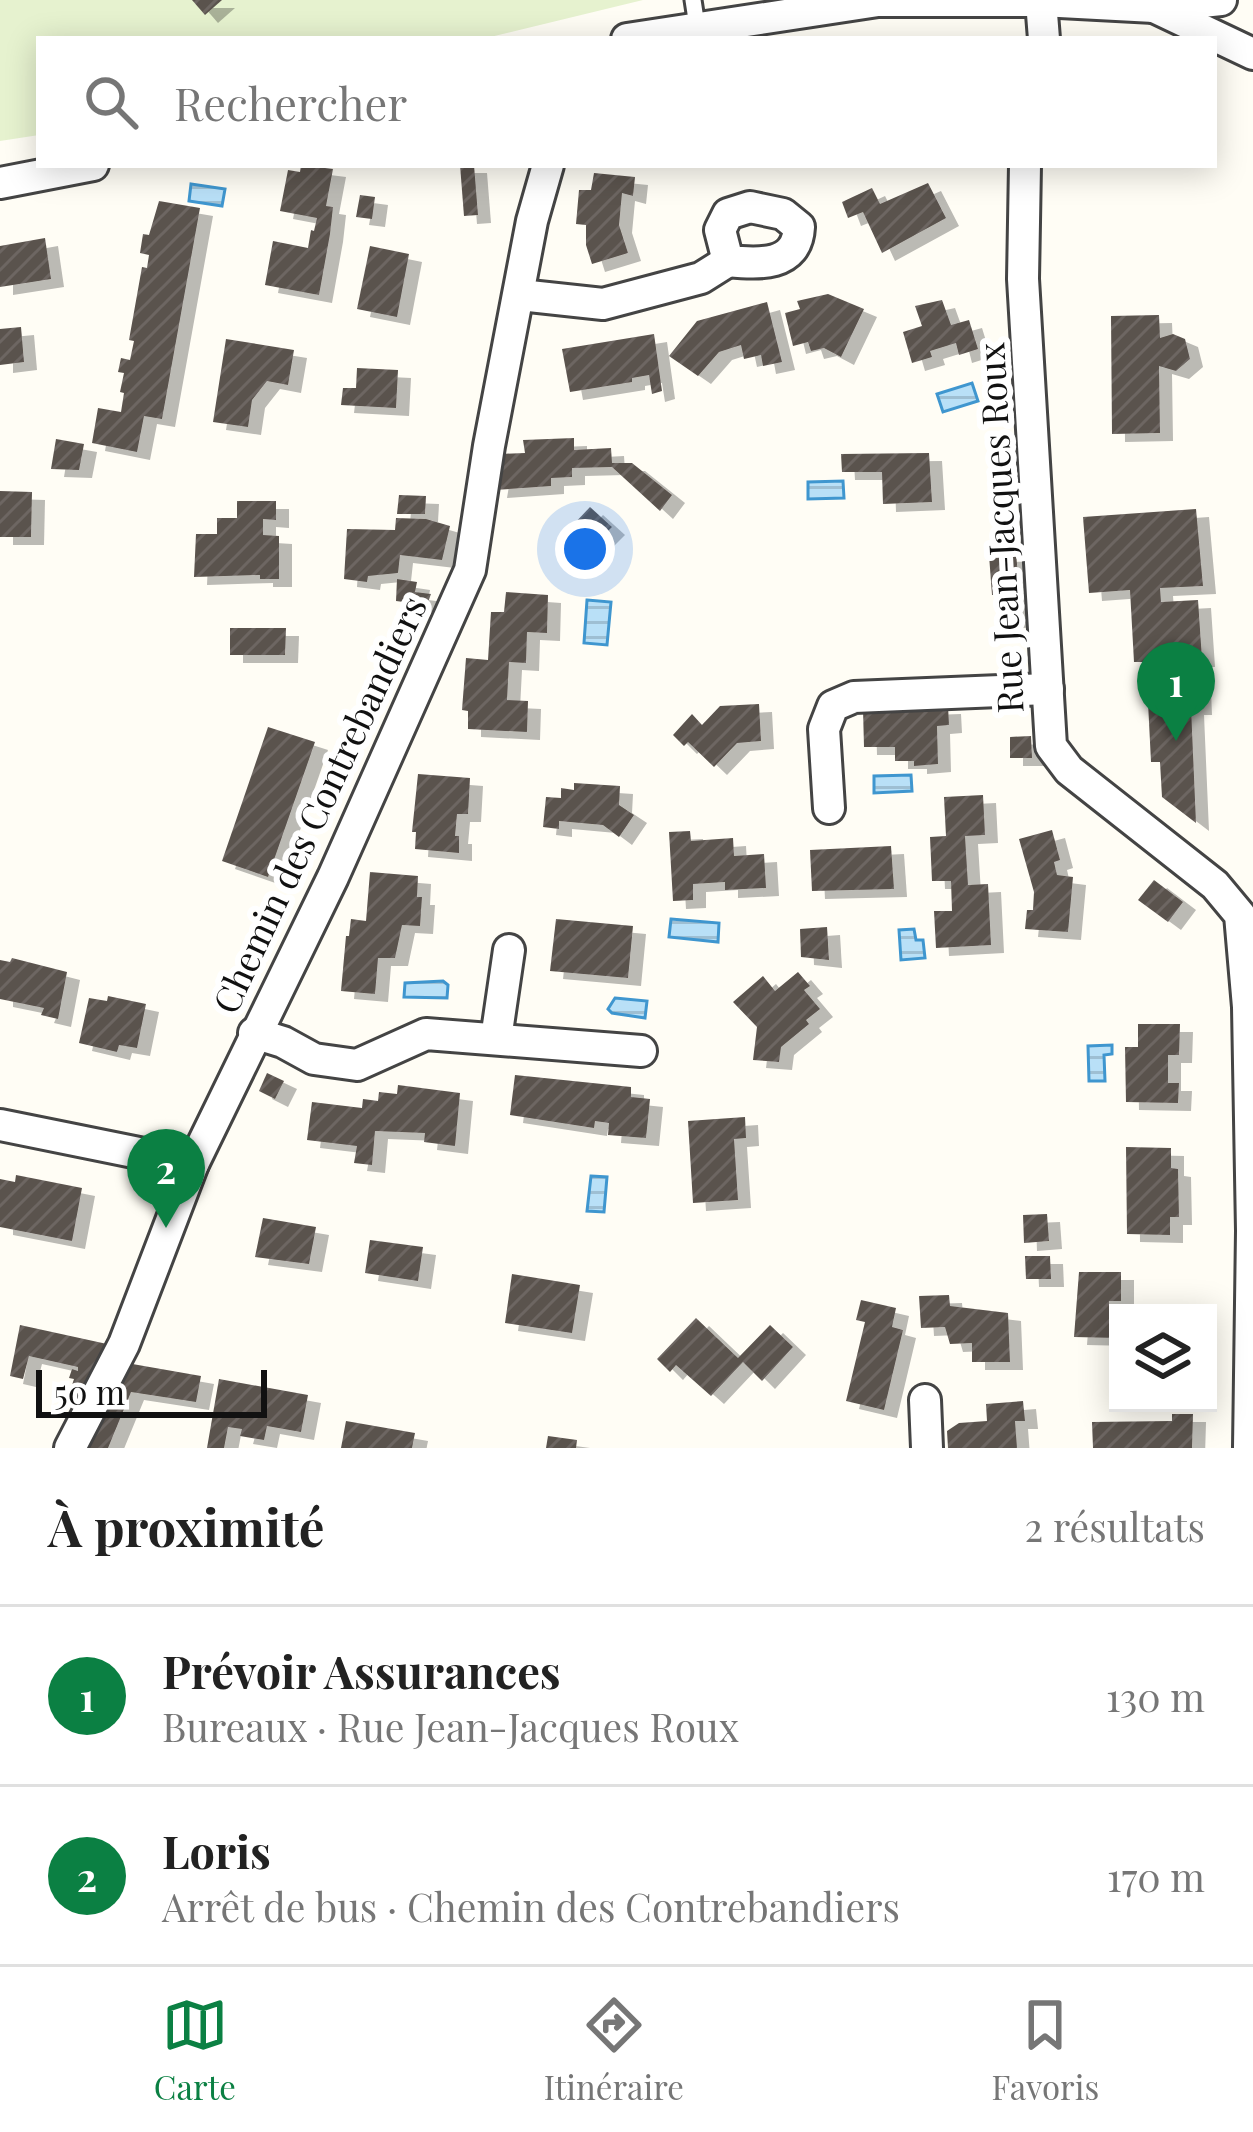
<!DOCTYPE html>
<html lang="fr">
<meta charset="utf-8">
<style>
:root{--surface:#fff;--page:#f2f2f2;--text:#222;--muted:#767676;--line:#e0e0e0;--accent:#0b8043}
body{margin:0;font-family:"Playfair Display",serif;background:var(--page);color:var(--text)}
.controls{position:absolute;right:36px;bottom:36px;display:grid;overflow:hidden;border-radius:0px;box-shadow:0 6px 30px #0003}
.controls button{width:108px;height:108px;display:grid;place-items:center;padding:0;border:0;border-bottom:3px solid var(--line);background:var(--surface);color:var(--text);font:60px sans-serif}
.scale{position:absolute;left:36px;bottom:30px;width:231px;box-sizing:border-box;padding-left:12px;border:6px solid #111;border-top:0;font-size:33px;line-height:42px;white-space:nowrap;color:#111;-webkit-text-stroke:9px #fff;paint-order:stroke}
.you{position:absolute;left:585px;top:549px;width:42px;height:42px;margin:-30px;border:9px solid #fff;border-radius:50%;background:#1a73e8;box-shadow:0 0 0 18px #1a73e833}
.badge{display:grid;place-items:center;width:78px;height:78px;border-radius:50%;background:var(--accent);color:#fff;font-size:39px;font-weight:700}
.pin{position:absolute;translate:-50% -99px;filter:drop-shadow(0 3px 6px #0008)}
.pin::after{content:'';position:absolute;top:63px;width:42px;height:36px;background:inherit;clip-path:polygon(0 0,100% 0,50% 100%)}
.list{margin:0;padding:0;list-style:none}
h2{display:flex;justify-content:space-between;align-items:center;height:156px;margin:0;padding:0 48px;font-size:51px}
h2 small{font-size:39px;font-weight:400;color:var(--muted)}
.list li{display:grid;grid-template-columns:78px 1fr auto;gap:36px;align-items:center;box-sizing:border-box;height:180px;padding:0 48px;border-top:3px solid var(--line)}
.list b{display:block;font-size:45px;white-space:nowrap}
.list p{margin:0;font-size:39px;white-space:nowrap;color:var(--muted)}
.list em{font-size:39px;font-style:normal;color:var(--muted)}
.icon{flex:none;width:66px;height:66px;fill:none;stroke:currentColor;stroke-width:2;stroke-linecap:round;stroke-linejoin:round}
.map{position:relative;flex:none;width:1253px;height:1448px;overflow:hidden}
.search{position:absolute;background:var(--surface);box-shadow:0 6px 30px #0003;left:36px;right:36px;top:36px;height:132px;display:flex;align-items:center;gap:30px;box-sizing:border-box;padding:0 42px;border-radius:0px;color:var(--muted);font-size:45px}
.sheet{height:516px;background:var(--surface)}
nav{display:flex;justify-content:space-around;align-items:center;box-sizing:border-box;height:168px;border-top:3px solid var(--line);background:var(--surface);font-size:33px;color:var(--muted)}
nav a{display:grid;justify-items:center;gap:6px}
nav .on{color:var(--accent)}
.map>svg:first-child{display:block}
.pitch{fill:#e6f2cf}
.water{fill:url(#water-rules);stroke:#3f96cf;stroke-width:3}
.building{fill:url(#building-hatch);filter:url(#shadow)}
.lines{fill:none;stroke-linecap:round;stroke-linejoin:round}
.service-casing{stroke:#444;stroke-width:21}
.minor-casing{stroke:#444;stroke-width:36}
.service{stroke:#fff;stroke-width:15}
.minor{stroke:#fff;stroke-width:30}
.labels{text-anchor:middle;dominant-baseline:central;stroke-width:12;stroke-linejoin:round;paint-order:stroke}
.street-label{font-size:36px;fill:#111;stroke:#fff}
</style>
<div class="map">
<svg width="1253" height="1448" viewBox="0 0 1253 1448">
<defs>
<pattern id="water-rules" width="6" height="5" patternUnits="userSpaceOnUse" patternTransform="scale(3)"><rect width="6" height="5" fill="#b9e0f7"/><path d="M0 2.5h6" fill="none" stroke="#9ebfd3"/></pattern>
<pattern id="building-hatch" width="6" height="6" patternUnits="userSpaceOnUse" patternTransform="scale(3)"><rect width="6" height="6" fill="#5a524d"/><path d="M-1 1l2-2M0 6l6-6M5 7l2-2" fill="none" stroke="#6d6662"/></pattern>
<filter id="shadow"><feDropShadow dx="13" dy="8" stdDeviation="0" flood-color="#0004"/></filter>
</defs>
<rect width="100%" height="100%" fill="#fffdf5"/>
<path class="pitch" d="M0,0H643L482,39H39V135L0,141Z"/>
<g class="water">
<path d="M191,184L225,189L222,206L189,201Z"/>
<path d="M972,383L978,401L943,412L937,394Z"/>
<path d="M843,481L844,498L808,499V482Z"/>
<path d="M587,600L611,602L607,645L584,643Z"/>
<path d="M911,775L912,791L874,793V776Z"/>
<path d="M671,919L719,923L718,942L669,937Z"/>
<path d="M914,929L916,940H923L925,958L901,960L899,930Z"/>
<path d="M443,981L448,985L447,998L404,997L405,983Z"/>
<path d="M615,998L647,1001L645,1018L612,1013L608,1009Z"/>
<path d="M1112,1045V1054L1104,1055L1105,1081H1089L1088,1046Z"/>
<path d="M591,1176L607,1177L604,1212L587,1211Z"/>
</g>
<g class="building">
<path d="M192,0H222L205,15Z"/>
<path d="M301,165L333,169L326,206L333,207L330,234L319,295L265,285L273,241L308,248L311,230L314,231L317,218L280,211L288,170L300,172Z"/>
<path d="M460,165H474L478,215L464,216Z"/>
<path d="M594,173L635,177L633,196L622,193L619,225L628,253L592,264L586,245V225L576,224L579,190H591Z"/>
<path d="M928,183L946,218L882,253L863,212L848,218L842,202L872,188L880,204Z"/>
<path d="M360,195L375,197L372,219L356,217Z"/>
<path d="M159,201L200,208L162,419L144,416L137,452L92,443L98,408L121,412L124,393L120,392L124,373L118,372L121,358L130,360L134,341L129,340L142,267L147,268L149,255L140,253L143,234L149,235Z"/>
<path d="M45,238L51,279L0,287V246Z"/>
<path d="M370,246L409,254L397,317L357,309Z"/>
<path d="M828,294L864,309L841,357L824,348L811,351L808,342L793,346L785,313L800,309L797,301Z"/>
<path d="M942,300L951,325L969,320L978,349L959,355L956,343L930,351L932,357L912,363L903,332L922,326L915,306Z"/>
<path d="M767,302L782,362L763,366L761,355L744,359L741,345L719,352L698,376L669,356L697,321Z"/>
<path d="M1159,315L1160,338L1173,334L1185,339L1190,359L1176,371L1159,366L1160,433L1112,434L1111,316Z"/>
<path d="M21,327L24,362L0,365V329Z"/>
<path d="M654,334L662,391L652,394L649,375L632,378V382L570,392L562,349Z"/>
<path d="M226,339L294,350L288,385L267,381L252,400L248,427L213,422Z"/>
<path d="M357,368L398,370L396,408L341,405L343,388H356Z"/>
<path d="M574,438V450L611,448L612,463H632L672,495L660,511L612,467L572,468V477L551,478V486L494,490L500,454L525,453L523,440Z"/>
<path d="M56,439L84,444L79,470L51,469Z"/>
<path d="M929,453L932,502L883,504L882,472H842L841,454Z"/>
<path d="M0,491L32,492L31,537H0Z"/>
<path d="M399,495L426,496L425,514H397Z"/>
<path d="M237,501H276V520L263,519V535L279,536V579H260V575L194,577L196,534H217V518H237Z"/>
<path d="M590,507L612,527L593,546L572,526Z"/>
<path d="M1196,509L1203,586L1160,588L1161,602L1198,600L1202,659H1197L1199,707H1191L1196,823L1162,797L1160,762H1151L1146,662H1134L1130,590L1089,593L1083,517Z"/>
<path d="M396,518L426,519L450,526L442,560L400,555L398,573L368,576L367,582L344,579L347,529L395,530Z"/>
<path d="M1016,553L1022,619L1000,621L998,594L992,595L989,555Z"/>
<path d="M397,579L417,582L415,592L431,594L427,605L396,601Z"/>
<path d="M506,592L548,595L547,633L527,632L526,663L509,662L507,700L528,701L527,732L468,729V711L462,710L466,658L488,660L491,612H504Z"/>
<path d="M230,628H286L285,655H230Z"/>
<path d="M759,704L761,741L737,743L714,767L688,742L684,746L673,735L692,714L702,725L720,706Z"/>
<path d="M948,706L949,725L937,726L938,764L914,766V761H895V747H864L863,709Z"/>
<path d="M268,727L315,742L268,877L222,861Z"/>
<path d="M1031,736L1032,758H1010V737Z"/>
<path d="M418,774L470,778L468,814H457L455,836H459V853L415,849L416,832H412Z"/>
<path d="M574,783L620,786L619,805L634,815L619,837L603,825L559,821V829L543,827L546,797L561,798V788L574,790Z"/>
<path d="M983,795L985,835L965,836L968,885L988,884L991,945L936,948L934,911H952L951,881H932L930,837L946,836L944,797Z"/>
<path d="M1052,830L1060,860L1054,862L1057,875L1073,877L1068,932L1025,929L1027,910H1033L1034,892L1019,839Z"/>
<path d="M690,831L691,841L733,838L734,856L764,854L766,888L725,890V882L693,884V900L673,901L669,832Z"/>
<path d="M891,846L894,889L812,891L810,850Z"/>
<path d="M370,872L418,876L417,897H422L420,926L402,925L395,958H378L375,994L341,991L346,936H349L351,919L366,921Z"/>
<path d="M1154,880L1183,902L1168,922L1138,900Z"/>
<path d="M556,919L633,926L628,978L550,971Z"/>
<path d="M827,927L829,960L801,957L800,929Z"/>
<path d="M12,958L67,972L58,1019L41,1015L44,1008L0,999V960L10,962Z"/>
<path d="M798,972L810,986L804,990L820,1009L806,1020L809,1024L781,1047L779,1062L753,1060L757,1027L733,1002L763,976L775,991Z"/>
<path d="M108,996L146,1004L137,1048L119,1045L117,1052L79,1043L89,998L107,1001Z"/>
<path d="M1138,1024H1180L1179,1055H1168V1083H1179L1178,1103L1126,1102L1125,1047H1138Z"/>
<path d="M267,1073L284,1081L275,1099L259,1091Z"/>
<path d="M515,1075L631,1087V1097L650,1099L646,1138L608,1135L609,1123L595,1121L594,1128L510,1115Z"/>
<path d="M398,1085L460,1093L455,1146L424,1142L425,1133L375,1131L372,1165L354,1163L357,1146L307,1140L312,1102L362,1108L363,1099L378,1101L379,1092L397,1094Z"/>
<path d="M745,1117L746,1138L734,1139L738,1200L693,1203L688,1121Z"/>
<path d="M1126,1147L1171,1148V1168L1178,1169L1179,1217H1170V1235L1127,1234Z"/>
<path d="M16,1175L82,1188L72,1241L0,1227V1179L15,1182Z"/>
<path d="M1047,1214L1049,1241L1024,1243L1023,1215Z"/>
<path d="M263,1218L316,1227L309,1264L255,1257Z"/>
<path d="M370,1240L423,1247L418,1281L365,1273Z"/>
<path d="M1025,1256H1050L1051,1279H1026Z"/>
<path d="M1079,1272H1121V1301H1109V1313L1118,1312V1338L1074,1337Z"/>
<path d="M512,1274L580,1285L572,1333L505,1323Z"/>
<path d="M949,1295L950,1306L1008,1313L1010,1362H972V1343L950,1344L945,1327L921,1328L919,1296Z"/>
<path d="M861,1300L896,1308L892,1327L903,1330L884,1410L846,1401L865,1322L856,1320Z"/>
<path d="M696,1318L738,1358L770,1325L793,1347L762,1381L743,1362L711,1396L676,1365L670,1372L657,1359Z"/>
<path d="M20,1325L107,1344L84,1401L68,1397L74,1379L69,1378L72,1369L78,1371V1367L29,1356L23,1379L10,1376Z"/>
<path d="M121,1362L201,1376L196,1402L131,1392L108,1448H86Z"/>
<path d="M219,1379L308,1395L301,1432L267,1426L264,1440L240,1436L242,1429L228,1427L224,1448H207Z"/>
<path d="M1023,1401L1025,1421H1015L1017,1448H948L947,1431L959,1423L987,1421L986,1404Z"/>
<path d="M1172,1414H1193L1192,1448H1093L1092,1422L1172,1421Z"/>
<path d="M346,1421L415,1433L412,1448H341Z"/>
<path d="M548,1436L577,1440L576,1448H546Z"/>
</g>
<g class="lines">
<defs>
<path id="service" d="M693,0L697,26"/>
<g id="minor">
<path d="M1041,1L1044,39"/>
<path d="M1154,7L1253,54"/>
<path d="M627,39L878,1H1041L1154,7L1221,0"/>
<path d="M1025,165L1023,279L1051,746L1069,770L1215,885L1240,915L1248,1007L1252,1231L1249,1448"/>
<path d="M0,183L93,165"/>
<path d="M750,207L783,214L799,227C797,267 759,264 728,261L720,230L728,214Z"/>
<path d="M520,295L603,304L701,278L728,261"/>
<path d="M829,808L824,729L833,706L854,697L1048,689"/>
<path d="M254,1033L283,1042L314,1059L357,1065L426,1034L641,1051"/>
<path d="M496,1039L509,950"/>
<path d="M0,1125L193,1164"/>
<path d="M925,1400L927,1448"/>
<path d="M70,1448L124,1344L193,1164L333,877L470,570L489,446L532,221L548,165"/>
</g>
</defs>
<use href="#service" class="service-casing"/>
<use href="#minor" class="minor-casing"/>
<use href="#service" class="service"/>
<use href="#minor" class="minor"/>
</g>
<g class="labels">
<g class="street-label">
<text transform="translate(999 528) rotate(-93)">Rue Jean-Jacques Roux</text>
<text transform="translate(318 804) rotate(-65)">Chemin des Contrebandiers</text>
</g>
</g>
</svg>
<div class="controls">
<button><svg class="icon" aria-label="layers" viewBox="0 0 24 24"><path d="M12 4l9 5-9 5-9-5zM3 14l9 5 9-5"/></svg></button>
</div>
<div class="scale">50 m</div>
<div class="you"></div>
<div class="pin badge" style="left:1176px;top:741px">1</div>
<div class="pin badge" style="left:166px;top:1228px">2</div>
<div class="search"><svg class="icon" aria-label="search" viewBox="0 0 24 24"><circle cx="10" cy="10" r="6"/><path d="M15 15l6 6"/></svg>Rechercher</div>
</div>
<section class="sheet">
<h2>À proximité<small>2 résultats</small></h2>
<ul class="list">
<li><span class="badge">1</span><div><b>Prévoir Assurances</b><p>Bureaux · Rue Jean-Jacques Roux</p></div><em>130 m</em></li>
<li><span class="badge">2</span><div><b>Loris</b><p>Arrêt de bus · Chemin des Contrebandiers</p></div><em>170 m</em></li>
</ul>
</section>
<nav>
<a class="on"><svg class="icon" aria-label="map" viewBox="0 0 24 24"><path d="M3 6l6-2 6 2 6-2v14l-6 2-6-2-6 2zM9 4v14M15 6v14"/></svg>Carte</a>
<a><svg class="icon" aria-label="directions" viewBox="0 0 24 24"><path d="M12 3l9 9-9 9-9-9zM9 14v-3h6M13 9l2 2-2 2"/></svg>Itinéraire</a>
<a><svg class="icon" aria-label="saved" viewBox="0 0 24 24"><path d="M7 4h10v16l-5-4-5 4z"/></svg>Favoris</a>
</nav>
